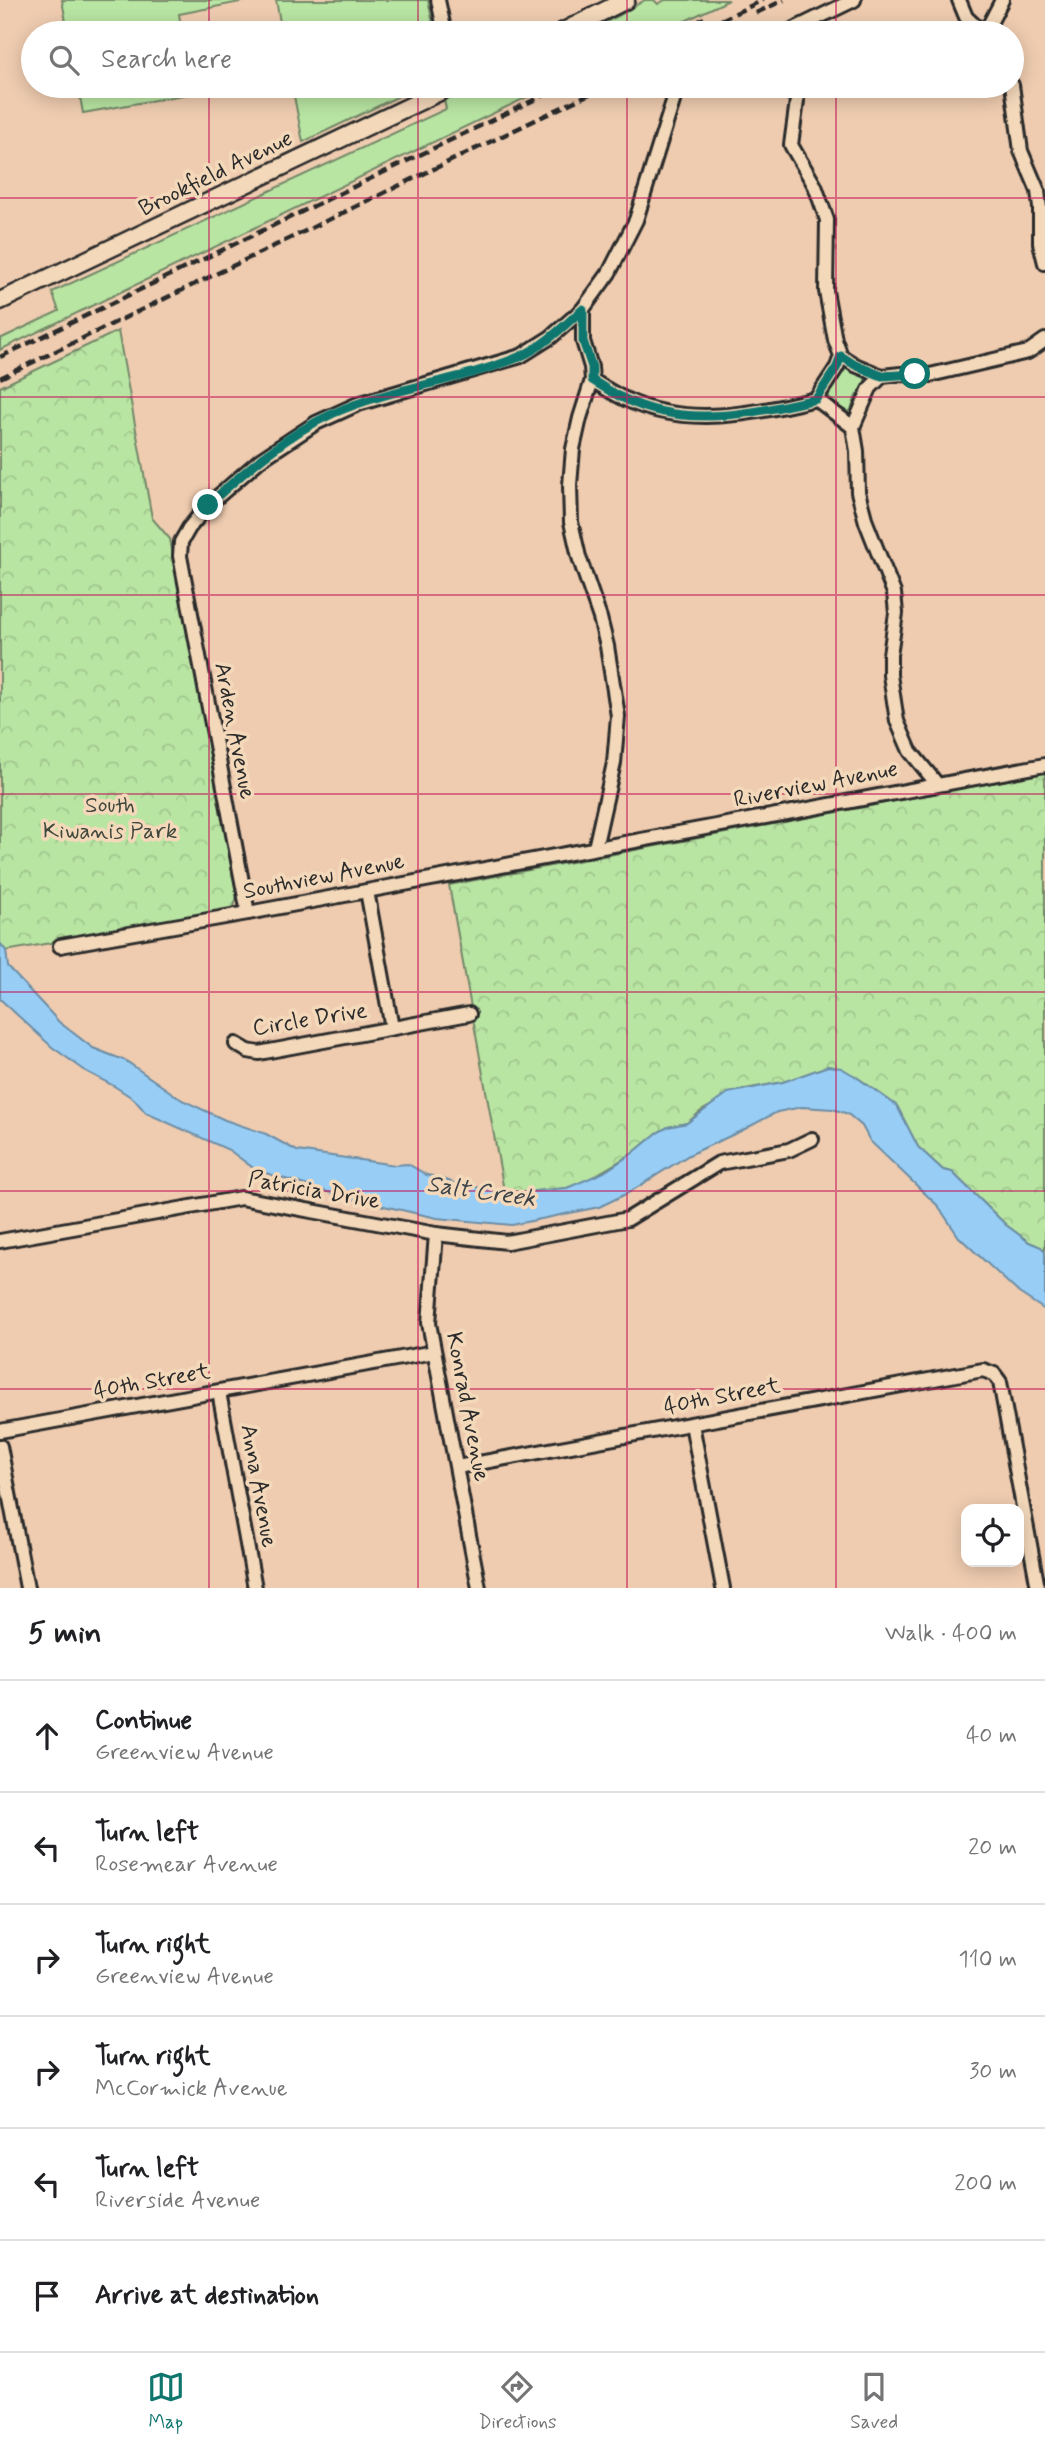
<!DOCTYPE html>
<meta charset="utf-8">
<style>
:root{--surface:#fff;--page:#f6f6f6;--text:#202124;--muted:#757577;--line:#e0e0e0;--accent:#0f766e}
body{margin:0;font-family:Mynerve,sans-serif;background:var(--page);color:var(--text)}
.controls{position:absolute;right:21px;bottom:21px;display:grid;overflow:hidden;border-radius:14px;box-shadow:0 4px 18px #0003}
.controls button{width:63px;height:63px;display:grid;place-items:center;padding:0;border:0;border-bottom:2px solid var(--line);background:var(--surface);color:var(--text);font:35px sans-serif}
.stop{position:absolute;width:21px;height:21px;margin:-16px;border:5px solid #0f766e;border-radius:50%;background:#fff}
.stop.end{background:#0f766e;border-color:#fff;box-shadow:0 2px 7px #0008}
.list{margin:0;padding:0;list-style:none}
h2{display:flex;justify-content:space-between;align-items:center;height:91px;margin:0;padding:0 28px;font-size:30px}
h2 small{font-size:23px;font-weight:400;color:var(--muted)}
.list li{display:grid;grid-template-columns:46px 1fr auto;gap:21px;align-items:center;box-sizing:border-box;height:112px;padding:0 28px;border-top:2px solid var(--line)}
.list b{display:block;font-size:26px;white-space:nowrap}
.list p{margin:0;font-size:23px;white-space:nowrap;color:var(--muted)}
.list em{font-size:23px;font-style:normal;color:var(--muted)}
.icon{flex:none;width:38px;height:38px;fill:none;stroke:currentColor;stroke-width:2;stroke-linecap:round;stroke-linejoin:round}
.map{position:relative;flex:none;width:1045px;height:1588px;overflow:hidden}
.search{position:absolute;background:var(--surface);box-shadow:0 4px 18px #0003;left:21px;right:21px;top:21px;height:77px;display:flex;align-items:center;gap:18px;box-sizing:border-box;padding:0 24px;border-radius:38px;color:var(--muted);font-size:26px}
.sheet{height:763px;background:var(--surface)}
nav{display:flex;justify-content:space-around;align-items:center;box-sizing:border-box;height:98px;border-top:2px solid var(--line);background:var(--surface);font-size:19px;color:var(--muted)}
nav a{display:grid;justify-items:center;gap:4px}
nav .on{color:var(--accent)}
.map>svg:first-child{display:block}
.grass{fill:#b9e5a3;stroke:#728867;stroke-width:2}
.forest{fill:url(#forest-crowns);stroke:#728867;stroke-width:2}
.water{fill:#98cef6;stroke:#6c8da5;stroke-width:2}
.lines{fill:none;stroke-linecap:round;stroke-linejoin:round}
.street-casing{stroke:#2b2b2b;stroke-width:18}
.secondary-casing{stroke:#2b2b2b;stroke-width:21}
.street{stroke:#f3d8ba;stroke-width:12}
.secondary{stroke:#f3d8ba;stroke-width:16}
.rail{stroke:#2b2b2b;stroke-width:4.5;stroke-dasharray:10 5;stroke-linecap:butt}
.route{stroke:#0f766e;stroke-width:9}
.grid{fill:none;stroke:#c2185b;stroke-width:2;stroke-opacity:0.55}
.labels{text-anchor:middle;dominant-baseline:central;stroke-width:7;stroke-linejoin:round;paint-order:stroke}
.street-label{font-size:23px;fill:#2b2b2b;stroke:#f3d8ba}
.park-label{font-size:23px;fill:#40473d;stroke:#f3d8ba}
.water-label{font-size:24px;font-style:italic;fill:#3b4349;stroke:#f3d8ba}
</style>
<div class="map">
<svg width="1045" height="1588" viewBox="0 0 1045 1588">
<defs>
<pattern id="forest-crowns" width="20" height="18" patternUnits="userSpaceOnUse" patternTransform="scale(1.75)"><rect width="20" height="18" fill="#b9e5a3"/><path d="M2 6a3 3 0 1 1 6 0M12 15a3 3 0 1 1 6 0" fill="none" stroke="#9fc58c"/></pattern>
</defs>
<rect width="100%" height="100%" fill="#efccb0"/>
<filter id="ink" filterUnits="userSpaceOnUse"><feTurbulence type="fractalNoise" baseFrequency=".0143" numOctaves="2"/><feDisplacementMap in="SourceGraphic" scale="14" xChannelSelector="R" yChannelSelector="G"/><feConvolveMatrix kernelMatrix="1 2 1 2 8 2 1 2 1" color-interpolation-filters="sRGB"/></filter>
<g filter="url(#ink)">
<g class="grass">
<path d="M62,0H250L179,14L182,33H68Z"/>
<path d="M276,0H428L435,33H282Z"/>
<path d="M645,0H654L658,4L665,0H729L660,33H583L620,15Z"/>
<path d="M78,86H192L194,93L83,113Z"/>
<path d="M292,86H420L303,142Z"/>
<path d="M473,86H550L0,350V339L59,311L52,292L446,109L444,99Z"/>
<path d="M845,365L865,375V384L856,396L851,410L848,412L831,403L828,393L840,369Z"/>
</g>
<g class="forest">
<path d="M118,331L152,518L170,539L237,896L234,907L228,911L6,951L0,943V387Z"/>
<path d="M1045,773V1251L1041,1247L1029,1242L1006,1225L952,1172L943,1170L918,1147L897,1106L855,1076L828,1066L783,1082L740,1090L701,1111L687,1123L668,1127L657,1133L633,1153L586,1181L567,1188L514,1193L504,1191L449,885Z"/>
</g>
<path class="water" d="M0,943L6,951L8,967L59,1022L93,1048L126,1061L182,1100L225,1120L266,1134L297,1151L395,1165L408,1164L427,1175L441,1178L456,1184L514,1193L567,1188L604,1172L633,1153L657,1133L668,1127L687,1123L728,1093L783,1082L828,1066L841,1068L855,1076L897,1106L918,1147L943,1170L952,1172L1006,1225L1029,1242L1041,1247L1045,1251V1310L1019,1293L959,1237L938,1206L870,1141L862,1126L848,1114L833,1109L802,1107L777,1112L743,1130L689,1155L628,1193L599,1207L512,1225L437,1218L344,1197L256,1170L229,1150L146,1113L134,1099L114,1086L87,1072L52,1047L0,999Z"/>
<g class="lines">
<defs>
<g id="street">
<path d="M438,0L445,33"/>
<path d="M959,0L966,17L983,33"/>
<path d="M786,33L854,0"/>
<path d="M985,33L1002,0"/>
<path d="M1012,85L1021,151L1038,191L1040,208V243L1045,263"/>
<path d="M791,86L797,101L791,145L815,186L827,220L826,291L835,340L841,356L837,367L816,399L853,427"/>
<path d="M583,309V341L591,367L592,380L580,418L573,449L570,485L571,522L579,557L600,618L607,646L618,716L614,763L595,848"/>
<path d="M841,356L855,365L882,376L901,374L930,375L1028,352L1045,340"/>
<path d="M882,376L870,388L853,427L857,451L858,492L866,522L894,593L896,613L890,655V675L897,721L910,751L937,784"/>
<path d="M592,380C603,387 614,394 625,399C684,428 755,414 816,399"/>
<path d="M367,891L392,1028"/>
<path d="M248,913L180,556L181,542L189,528L208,505L260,460L316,423L358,404L521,356L551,337L583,309L609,273L636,220L675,95L682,86"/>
<path d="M60,946L248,913L1045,765"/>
<path d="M236,1044L248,1051L259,1053L469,1014"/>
<path d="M436,1234L429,1323L479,1588"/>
<path d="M0,1241L241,1198L436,1234L507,1242L628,1219L719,1163L789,1150L812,1139"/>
<path d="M219,1392L255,1588"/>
<path d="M692,1424L723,1588"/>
<path d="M0,1431L434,1352"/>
<path d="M0,1446L27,1588"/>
<path d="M457,1467L983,1370L994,1374L1000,1382L1038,1588"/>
</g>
<g id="secondary">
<path d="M560,33L626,0"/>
<path d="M0,301L452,86"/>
</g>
</defs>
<use href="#street" class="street-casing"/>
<use href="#secondary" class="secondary-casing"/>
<use href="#street" class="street"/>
<use href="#secondary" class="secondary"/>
<g class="rail">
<path d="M756,13L784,0"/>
<path d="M672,33L704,18"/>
<path d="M694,33L763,0"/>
<path d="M0,357L563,86"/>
<path d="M0,378L606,86"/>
</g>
</g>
</g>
<g class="lines" filter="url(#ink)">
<path class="route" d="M208,505C246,470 287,434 334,413C393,387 459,382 519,357C543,347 564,326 583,309V341L592,367V380C603,387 614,394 625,399C685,429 755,413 816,399L837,367L841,356L855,365L882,376L915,374"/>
</g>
<path class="grid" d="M209,0V33M418,0V33M627,0V33M836,0V33M209,86V1588M418,86V1588M627,86V1588M836,86V1588M0,198H1045M0,397H1045M0,595H1045M0,794H1045M0,992H1045M0,1191H1045M0,1389H1045"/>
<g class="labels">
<g class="street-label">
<text transform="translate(216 174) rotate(-26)">Brookfield Avenue</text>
<text transform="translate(234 731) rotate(79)">Arden Avenue</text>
<text transform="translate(816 785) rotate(-11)">Riverview Avenue</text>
<text transform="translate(324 877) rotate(-11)">Southview Avenue</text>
<text transform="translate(310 1020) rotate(-9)">Circle Drive</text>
<text transform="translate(314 1191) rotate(10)">Patricia Drive</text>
<text transform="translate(152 1382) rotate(-10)">40th Street</text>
<text transform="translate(722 1397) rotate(-11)">40th Street</text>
<text transform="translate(467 1407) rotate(79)">Konrad Avenue</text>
<text transform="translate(258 1486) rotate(80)">Anna Avenue</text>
</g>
<g class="park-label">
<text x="110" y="806">South<tspan x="110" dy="26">Kiwanis Park</tspan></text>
</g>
<g class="water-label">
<text transform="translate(481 1192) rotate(8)">Salt Creek</text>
</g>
</g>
</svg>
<div class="controls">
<button><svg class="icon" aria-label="locate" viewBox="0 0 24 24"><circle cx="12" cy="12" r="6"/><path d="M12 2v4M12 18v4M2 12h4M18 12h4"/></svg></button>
</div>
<div class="stop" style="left:915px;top:374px"></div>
<div class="stop end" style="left:208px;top:505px"></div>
<div class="search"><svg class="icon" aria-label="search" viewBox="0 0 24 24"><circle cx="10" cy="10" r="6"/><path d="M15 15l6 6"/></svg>Search here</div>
</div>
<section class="sheet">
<h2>5 min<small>Walk · 400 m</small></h2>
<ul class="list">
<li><svg class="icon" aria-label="ahead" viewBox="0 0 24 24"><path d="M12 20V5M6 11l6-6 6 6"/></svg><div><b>Continue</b><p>Greenview Avenue</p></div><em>40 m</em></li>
<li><svg class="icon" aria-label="left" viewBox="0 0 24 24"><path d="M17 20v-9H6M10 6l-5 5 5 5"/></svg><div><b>Turn left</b><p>Rosemear Avenue</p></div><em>20 m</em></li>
<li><svg class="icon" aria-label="right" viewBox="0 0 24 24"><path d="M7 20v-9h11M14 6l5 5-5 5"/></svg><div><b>Turn right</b><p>Greenview Avenue</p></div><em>110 m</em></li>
<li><svg class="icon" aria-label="right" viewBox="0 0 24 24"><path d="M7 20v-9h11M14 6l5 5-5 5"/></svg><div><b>Turn right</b><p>McCormick Avenue</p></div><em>30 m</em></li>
<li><svg class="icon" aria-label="left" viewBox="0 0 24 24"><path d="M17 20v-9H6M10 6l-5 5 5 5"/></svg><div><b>Turn left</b><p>Riverside Avenue</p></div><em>200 m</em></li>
<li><svg class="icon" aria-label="arrive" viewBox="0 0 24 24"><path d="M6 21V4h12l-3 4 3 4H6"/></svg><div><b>Arrive at destination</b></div></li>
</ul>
</section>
<nav>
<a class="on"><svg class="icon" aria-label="map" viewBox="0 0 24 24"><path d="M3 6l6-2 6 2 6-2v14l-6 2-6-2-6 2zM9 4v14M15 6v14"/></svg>Map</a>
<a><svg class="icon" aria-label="directions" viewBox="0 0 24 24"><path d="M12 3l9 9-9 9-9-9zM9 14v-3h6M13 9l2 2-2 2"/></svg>Directions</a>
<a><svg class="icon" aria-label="saved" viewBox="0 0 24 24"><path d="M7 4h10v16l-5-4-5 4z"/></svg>Saved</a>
</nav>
